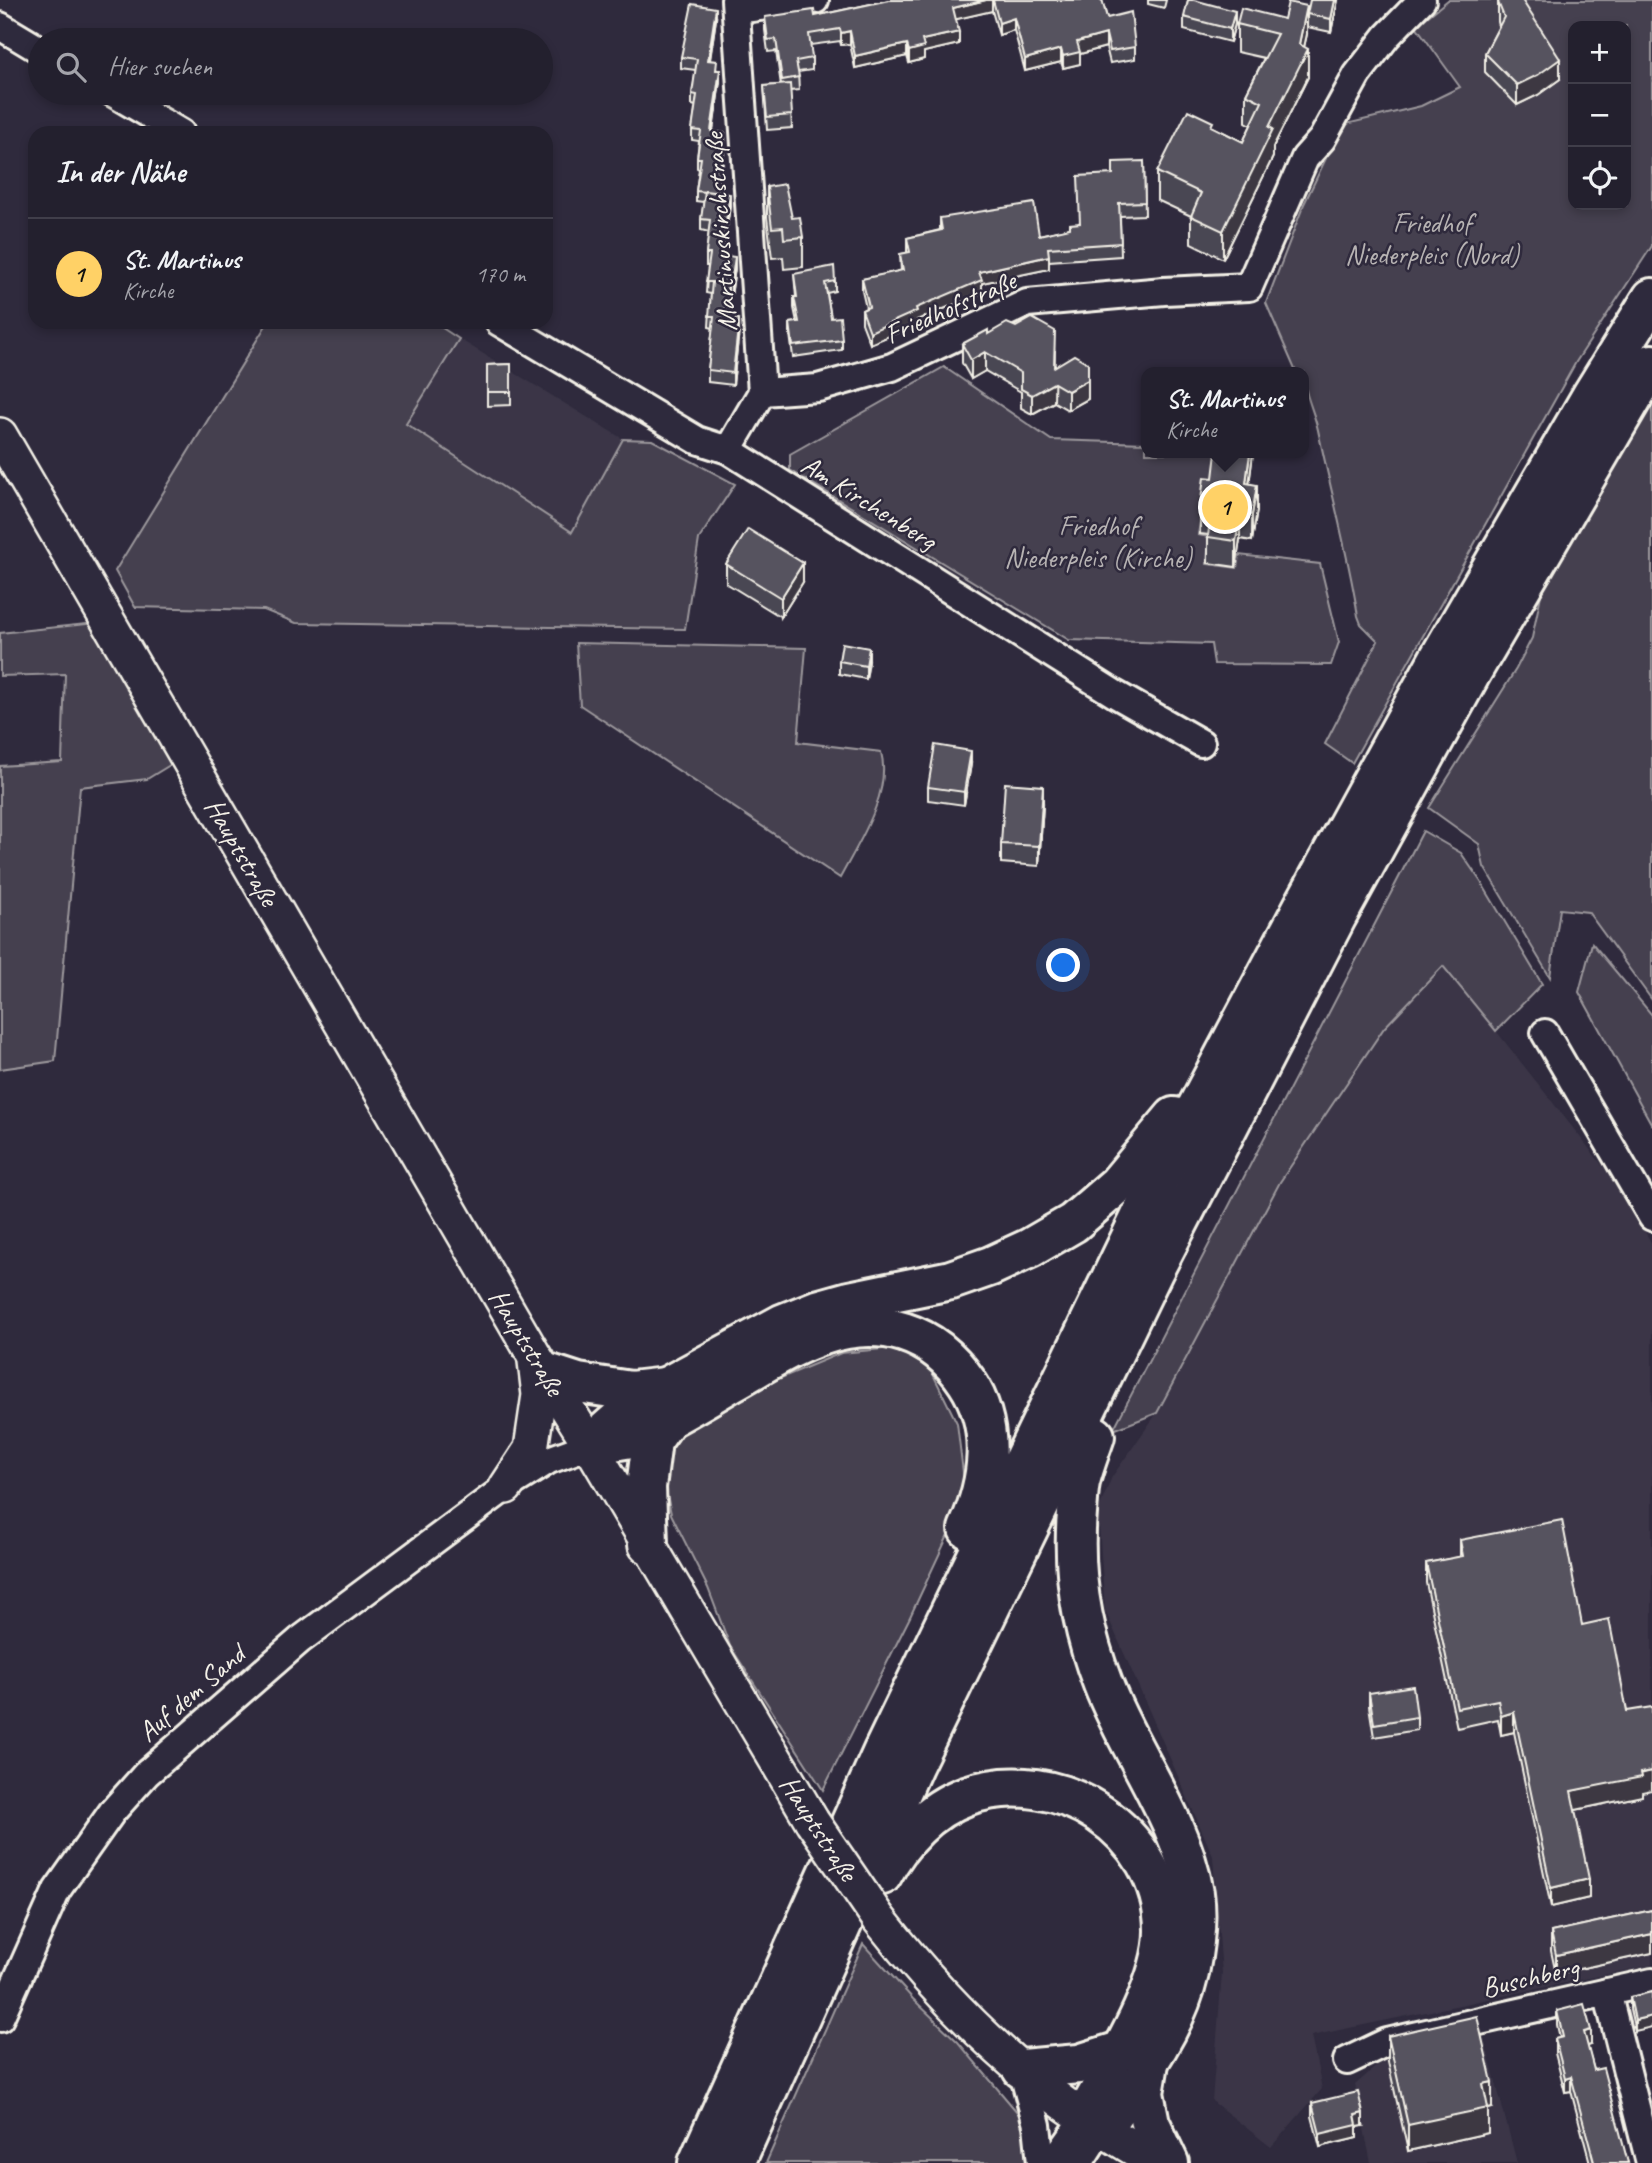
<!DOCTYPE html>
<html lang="de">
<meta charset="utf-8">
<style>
:root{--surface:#23202e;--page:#2f2d3a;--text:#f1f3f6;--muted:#a3a3aa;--line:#403e4a;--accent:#ffd166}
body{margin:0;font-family:Caveat,sans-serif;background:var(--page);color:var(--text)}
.controls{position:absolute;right:21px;top:21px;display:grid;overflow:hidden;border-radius:14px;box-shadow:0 4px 10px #0003}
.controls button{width:63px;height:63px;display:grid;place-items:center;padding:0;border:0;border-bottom:2px solid var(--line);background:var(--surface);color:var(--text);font:35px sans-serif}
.you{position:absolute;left:1064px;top:966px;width:24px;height:24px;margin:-18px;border:5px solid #fff;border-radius:50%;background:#1a73e8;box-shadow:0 0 0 10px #1a73e833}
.badge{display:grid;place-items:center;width:46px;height:46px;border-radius:50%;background:var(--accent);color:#111;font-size:23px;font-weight:700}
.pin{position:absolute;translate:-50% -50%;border:4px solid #fff;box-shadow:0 2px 7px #0006}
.popup{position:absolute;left:1141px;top:367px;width:168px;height:91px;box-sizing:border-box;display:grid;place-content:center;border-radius:14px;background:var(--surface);filter:drop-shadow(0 2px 5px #0005);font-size:23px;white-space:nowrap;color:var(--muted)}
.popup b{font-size:26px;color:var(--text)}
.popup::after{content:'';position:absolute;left:50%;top:100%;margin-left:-14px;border:14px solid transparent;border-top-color:var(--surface)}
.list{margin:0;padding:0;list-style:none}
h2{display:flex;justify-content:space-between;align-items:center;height:91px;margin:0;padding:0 28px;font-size:30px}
h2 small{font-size:23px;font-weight:400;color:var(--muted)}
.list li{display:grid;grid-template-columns:46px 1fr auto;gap:21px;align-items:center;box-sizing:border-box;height:112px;padding:0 28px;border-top:2px solid var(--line)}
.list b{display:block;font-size:26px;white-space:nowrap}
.list p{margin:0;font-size:23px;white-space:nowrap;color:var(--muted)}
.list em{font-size:23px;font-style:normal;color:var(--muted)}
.icon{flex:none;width:38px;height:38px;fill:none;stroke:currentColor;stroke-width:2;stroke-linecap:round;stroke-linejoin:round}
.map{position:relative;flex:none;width:1652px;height:2163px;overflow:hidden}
.search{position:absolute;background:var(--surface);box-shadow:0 4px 10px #0003;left:28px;top:28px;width:525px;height:77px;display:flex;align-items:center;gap:18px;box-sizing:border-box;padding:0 24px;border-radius:38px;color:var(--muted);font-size:26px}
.panel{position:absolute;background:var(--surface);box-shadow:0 4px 10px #0003;left:28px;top:126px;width:525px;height:203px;border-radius:21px}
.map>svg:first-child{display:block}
.built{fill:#3b3647}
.green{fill:#454050;stroke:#9c989c;stroke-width:2;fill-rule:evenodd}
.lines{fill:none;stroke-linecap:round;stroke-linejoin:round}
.minor-casing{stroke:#f4f1e8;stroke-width:32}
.major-casing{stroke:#f4f1e8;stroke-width:38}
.highway-casing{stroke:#f4f1e8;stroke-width:44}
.minor{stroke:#2f2a3d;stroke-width:26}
.major{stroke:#2f2a3d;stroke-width:33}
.highway{stroke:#2f2a3d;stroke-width:38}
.major-bridge-casing{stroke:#f4f1e8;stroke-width:38;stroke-linecap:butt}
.major-bridge{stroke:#2f2a3d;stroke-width:33}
.wall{fill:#4a4752;stroke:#f4f1e8;stroke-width:2}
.shaded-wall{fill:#3c3942;stroke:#f4f1e8;stroke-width:2}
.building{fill:#56525f;stroke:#f4f1e8;stroke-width:2}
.labels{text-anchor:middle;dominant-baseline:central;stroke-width:5;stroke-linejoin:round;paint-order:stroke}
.park-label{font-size:28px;fill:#b7b3b3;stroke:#2f2a3d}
.street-label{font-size:28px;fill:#f4f1e8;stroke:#2f2a3d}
</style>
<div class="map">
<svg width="1652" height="2163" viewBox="0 0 1652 2163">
<rect width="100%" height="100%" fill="#2f2a3d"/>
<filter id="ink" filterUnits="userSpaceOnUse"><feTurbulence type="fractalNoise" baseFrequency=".0143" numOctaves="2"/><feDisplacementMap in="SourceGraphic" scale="14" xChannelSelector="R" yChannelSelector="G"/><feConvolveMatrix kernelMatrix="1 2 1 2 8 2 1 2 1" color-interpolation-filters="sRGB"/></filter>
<g filter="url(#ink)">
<g class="built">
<path d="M459,339L623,439L573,532L406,424Z"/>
<path d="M1444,965L1618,1185L1652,1244V1965L1311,2036L1322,2089L1271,2147L1212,2101L1222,1973L1213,1856L1105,1610L1098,1511L1112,1477L1157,1413L1280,1182L1384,1028Z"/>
<path d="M1482,2030L1517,2163H1371L1355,2085L1398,2047Z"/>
</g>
<g class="green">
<path d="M1448,0H1652V246L1576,362L1352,763L1325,744L1378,641L1361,624L1358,616C1348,553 1331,492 1318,430C1313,408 1304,395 1304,372H1296L1266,303L1304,204L1342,125L1421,106L1460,87L1416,26ZM1573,26H1626V205H1573Z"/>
<path d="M268,322H433L459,339L406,424L572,532L623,439L652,440L735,484L699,539L685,629L296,623L264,610L135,607L115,571Z"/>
<path d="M944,367L1051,440L1146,443V453H1218L1212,503L1203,502L1198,535L1209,537L1207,564L1237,568L1239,555L1320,564L1339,642L1331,665L1214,664L1211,644L1069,640L790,470V454Z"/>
<path d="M1652,403V1000L1588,912L1560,909L1550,977L1484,867L1479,844L1429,808L1516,669L1532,638L1542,590L1609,471Z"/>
<path d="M106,622L183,757L147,779L80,787L55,1061L0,1069V766L62,762L65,674L0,676V633Z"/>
<path d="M576,643L806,648L798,742L881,752C892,793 859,842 840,878L580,705Z"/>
<path d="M1423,831L1461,853L1481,882L1542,984L1496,1031L1443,966L1384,1028L1280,1182L1157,1413L1113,1430Z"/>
<path d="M1592,943L1652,1015V1125L1579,992Z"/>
<path d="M893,1348L929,1366L957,1423L966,1497L909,1619L823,1790L730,1646L708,1588L671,1514L664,1480L665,1452L680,1433L776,1380L841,1353Z"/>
<path d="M863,1944L913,1999L958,2042L1023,2119L1031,2153L1029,2163H766Z"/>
</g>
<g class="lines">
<defs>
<g id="minor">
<path d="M736,10L815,0"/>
<path d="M0,26L40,50"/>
<path d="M113,93L181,133"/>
<path d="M499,322L697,440L728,450L1115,694L1201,743"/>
<path d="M762,392L818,388L892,367L1027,303L1164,291L1249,287L1305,158L1322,139L1357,75L1387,36L1422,0"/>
<path d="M728,450L762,392L735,0"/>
<path d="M1545,1033L1652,1217"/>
<path d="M1607,1992L1650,2163"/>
<path d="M0,2018L57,1890L112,1812L146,1774L300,1640L401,1565L506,1487L549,1460L590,1445"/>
<path d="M1347,2061L1387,2042L1652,1982"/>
<path d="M1022,2069L1037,2125L1041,2163"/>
<path d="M1053,2163L1085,2118"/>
<path d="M1079,2163L1101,2129"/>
</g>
<g id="major">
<path d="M0,435L534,1355L590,1445L812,1821"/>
<path d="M506,1487L531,1449L539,1395L535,1361"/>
<path d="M879,1919C932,1987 993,2050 1062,2102C1092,2124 1125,2143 1157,2163"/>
</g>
<g id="highway">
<path d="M544,1372L578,1383L631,1391L666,1387"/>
<path d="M1095,1436C1090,1451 1084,1466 1080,1482C1078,1492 1078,1503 1077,1513C1072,1573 1081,1628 1103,1684C1130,1754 1181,1818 1194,1893C1198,1919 1194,1948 1189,1973C1176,2031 1135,2082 1101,2129"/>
<path d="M613,1441L631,1438C666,1421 700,1401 733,1381C762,1365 791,1345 823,1335C881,1316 933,1331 967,1382C997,1427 989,1482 968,1529"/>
<path d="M590,1445L624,1415L666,1387L782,1324L817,1310L849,1301L951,1280L991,1266L1030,1248L1073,1223L1118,1184L1174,1117"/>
<path d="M648,1544L646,1487L652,1441L667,1420"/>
<path d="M882,1875C900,1841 930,1809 966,1796C1059,1763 1162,1831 1164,1929C1165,1985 1113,2066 1086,2115"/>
<path d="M1149,2063L1144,2093L1150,2123L1169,2163"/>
<path d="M1022,2069L1079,2064L1120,2051"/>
<path d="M698,2163L883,1751L1160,1177L1305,903L1438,660L1592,395L1652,298"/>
<path d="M735,2163L913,1766L1154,1270L1337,916L1470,675L1652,364"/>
</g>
</defs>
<use href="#minor" class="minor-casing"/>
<use href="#major" class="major-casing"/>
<use href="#highway" class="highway-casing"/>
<use href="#minor" class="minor"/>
<use href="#major" class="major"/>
<use href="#highway" class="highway"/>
<defs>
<path id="major-bridge" d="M812,1821L879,1919"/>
</defs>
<use href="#major-bridge" class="major-bridge-casing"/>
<use href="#major-bridge" class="major-bridge"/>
</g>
<g class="wall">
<path d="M889,0H1102L1107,18L1135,47V59L1110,63L1106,47L1080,54V64L1063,68L1061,62L1025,71L1014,30L999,35L992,11L956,19L959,44L924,52V59L909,63L907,56L855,68L850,44L841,45L840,41L810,45L812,58V70L798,72L799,90L790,91L792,128L767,130L764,86L781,85L776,51L768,52L765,30V17L815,16Z"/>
<path d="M1148,0H1166L1164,8L1148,4Z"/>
<path d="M1338,0L1331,32L1307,27V14Z"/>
<path d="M1498,2L1560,79L1538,95L1517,105L1485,72V53L1499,26L1498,22Z"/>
<path d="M1184,17L1235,24L1230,42L1184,30Z"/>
<path d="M716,19L710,60L717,70L720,81L713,131L725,144L719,193L730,206L723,255L735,268L731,296H728L726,317L739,330L733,385L708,382V370L713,328L709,327L711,294L706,293L708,266H706V254L709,232L701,230V219L704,202L696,201V191L699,169L697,168V158L699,141L692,140V130L696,106L692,105V94L696,70L681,68V57Z"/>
<path d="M1237,24L1307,34L1304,47L1308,77L1273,147V157L1223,259L1191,243V216L1157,200V172L1213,127L1243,142L1251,125L1246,122V94L1264,58L1237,52Z"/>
<path d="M1144,161L1145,215L1120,216L1121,256L1049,261V269L982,283V293L917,320V324L870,344L862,323V310L866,308L862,291V279L901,271L900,254L907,253V238L940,230V218L1039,235L1070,228L1079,223L1113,174Z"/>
<path d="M767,187L792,218L803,237V267L784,269L783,257L772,258L767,217Z"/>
<path d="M794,274L835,281V291L827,293L831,318L842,340V350L793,357L790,334V323L797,322L794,308V297H796Z"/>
<path d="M1016,327L1054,366L1088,363V399L1068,410L1054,402L1032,414L1021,408V392L985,371L971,379L962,363V344L988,334Z"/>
<path d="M511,364V405L487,406V365Z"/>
<path d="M1253,453L1249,484L1257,510L1252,541L1240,539L1236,567L1208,563V535L1200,534V508L1213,478Z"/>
<path d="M726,564L803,582L781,617L726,583Z"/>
<path d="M839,661H869L866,679L839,674Z"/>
<path d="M971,764L964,805L928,800V787Z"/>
<path d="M1043,805L1039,866L1001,863V844Z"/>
<path d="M1460,1540L1582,1625L1642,1792V1796L1575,1810L1589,1898L1551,1907L1514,1732L1501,1735L1498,1719L1457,1728L1426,1583V1563L1460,1557Z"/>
<path d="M1369,1693L1417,1717V1730L1374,1737L1369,1706Z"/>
<path d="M1652,1910V1953L1556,1974L1551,1951V1932Z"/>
<path d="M1652,1992L1635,2031L1630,2009V1997Z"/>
<path d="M1557,2011L1591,2045L1587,2046L1594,2070L1628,2163H1590L1571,2091L1565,2092L1555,2053V2039L1560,2038L1557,2025Z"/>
<path d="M1388,2036L1492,2108L1488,2109V2133L1408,2151L1388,2062Z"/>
<path d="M1312,2103L1363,2126L1357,2127V2138L1320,2147L1312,2116Z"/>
</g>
<g class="shaded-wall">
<path d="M986,0H992V11L953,20V8Z"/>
<path d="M1335,0H1338L1331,32V19Z"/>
<path d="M1307,6V34L1300,65L1308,49V77L1273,147V157L1223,259V231L1299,44Z"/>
<path d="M716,8V19L708,71V60Z"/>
<path d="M1235,11V24L1230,42V29Z"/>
<path d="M1014,18V30L999,35V23Z"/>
<path d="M850,31V44L841,45V33Z"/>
<path d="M959,32V44L924,52V59L909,63V51L922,40Z"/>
<path d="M1106,34V47L1080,54V64L1063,68V56L1077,42Z"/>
<path d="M907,44V56L855,68V56Z"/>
<path d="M1061,49V62L1025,71V59Z"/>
<path d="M1560,59V79L1538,95L1517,105V85Z"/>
<path d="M720,70V81L711,142V131Z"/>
<path d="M725,133V144L717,204V193Z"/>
<path d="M730,194V206L721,267V255Z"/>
<path d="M1049,256V269L982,283V293L917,320V324L870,344V332L979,272Z"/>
<path d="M735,257V268L731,296V285Z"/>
<path d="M728,284V296L724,329V317Z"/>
<path d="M739,319V330L733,385V373Z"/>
<path d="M1055,350L1054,402L1032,414V395Z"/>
<path d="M985,352V371L971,379V360Z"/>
<path d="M1088,380V399L1068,410V391Z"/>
<path d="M1250,453H1253L1246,509V483Z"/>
<path d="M1257,485V510L1252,541V515Z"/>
<path d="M1240,513V539L1236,567V541Z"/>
<path d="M803,563V582L781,617V598Z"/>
<path d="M869,648V661L866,679V666Z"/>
<path d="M971,751V764L964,805V792Z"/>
<path d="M1043,786V805L1039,866V846Z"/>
<path d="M1514,1712V1732L1501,1735V1716Z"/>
<path d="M1652,1771V1790L1642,1792V1796L1571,1811V1791Z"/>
<path d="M1589,1879V1898L1551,1907V1888Z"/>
<path d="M1652,1934V1953L1556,1974V1955Z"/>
<path d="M1652,2016V2027L1635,2031V2020Z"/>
<path d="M1591,2030V2045L1584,2047V2032Z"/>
<path d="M1571,2076V2091L1565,2092V2078Z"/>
<path d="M1492,2082V2108L1488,2109V2133L1408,2151V2125L1483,2084Z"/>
<path d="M1363,2113V2126L1357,2127V2138L1320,2147V2134L1355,2115Z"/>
</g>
<g class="building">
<path d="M889,0H986L953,8L959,32L922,40L924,47L909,51L907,44L855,56L850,31L841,33L840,29L809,34L812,58L796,61L799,77L782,80L776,39L768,40L765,17L814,10L815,16Z"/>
<path d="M993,0H1102L1107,18L1131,12L1135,47L1110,51L1106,34L1077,42L1080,52L1063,56L1061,49L1025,59L1014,18L999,23Z"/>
<path d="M1188,0H1194L1235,11L1230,29L1184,17Z"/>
<path d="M1310,0H1335L1331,19L1307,14Z"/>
<path d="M1500,0H1522L1560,59L1538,75L1517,85L1485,53L1504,17L1498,2Z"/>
<path d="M1288,2L1307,6L1299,44L1308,49L1269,127L1273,129L1223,231L1191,216L1201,193L1157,172L1188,110L1213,122L1211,126L1243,142L1262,102L1246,94L1277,34L1237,24L1241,8L1284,19Z"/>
<path d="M692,4L716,8L708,60L717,61L716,70H720L711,131L725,133L717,193L696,191L701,158H697L701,131L692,130L697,95L692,94L697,59L681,57Z"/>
<path d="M790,84L792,115L767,117L764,86Z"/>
<path d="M1144,161L1145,202L1119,203L1121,243L1048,248L1049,256L979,272L982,280L916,308L917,311L870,332L862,310L869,307L862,279L903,270L900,254L910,252L907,238L942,230L940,218L1034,203L1039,235L1070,228V224L1080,223L1078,176L1113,174V162Z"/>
<path d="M785,184L792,218L800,217L803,237L784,239L783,227L772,228L767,187Z"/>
<path d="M705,191L730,194L721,255L735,257L731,285L728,284L724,317L739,319L733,373L708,370L714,316H709L712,282H706L710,254H706L710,220L701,219Z"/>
<path d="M834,266L835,281L825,283L831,318L840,317L842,340L793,346L790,323L799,322L794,297H797L794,274Z"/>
<path d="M1032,318L1055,331L1054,367L1074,355L1088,363V380L1068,391L1054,383L1032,395L1021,389V373L985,352L971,360L962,344L988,330V334L1007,323L1016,327Z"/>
<path d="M511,364V392H487V365Z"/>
<path d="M1216,453H1250L1246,483L1257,485L1252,515L1240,513L1236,541L1208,537L1211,510L1200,508L1204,477L1213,478Z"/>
<path d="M748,529L803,563L781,598L726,564Z"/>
<path d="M842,643L869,648L866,666L839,661Z"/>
<path d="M935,745L971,751L964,792L928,787Z"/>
<path d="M1005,783L1043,786L1039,846L1001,844Z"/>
<path d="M1562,1520L1582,1625L1609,1619L1627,1711L1652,1707V1771L1641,1773L1642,1777L1571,1791L1589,1879L1551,1888L1514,1712L1501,1716L1498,1700L1457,1708L1426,1563L1463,1556L1460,1540Z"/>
<path d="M1413,1686L1417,1717L1374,1724L1369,1693Z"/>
<path d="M1652,1910V1934L1556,1955L1551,1932Z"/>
<path d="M1652,1992V2016L1635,2020L1630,1997Z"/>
<path d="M1584,2004L1591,2030L1584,2032L1594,2070L1603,2068L1628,2163H1590L1594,2162L1571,2076L1565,2078L1555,2039L1563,2037L1557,2011Z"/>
<path d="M1477,2016L1492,2082L1483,2084L1488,2108L1408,2125L1388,2036Z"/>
<path d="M1358,2092L1363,2113L1355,2115L1357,2125L1320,2134L1312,2103Z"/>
</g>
</g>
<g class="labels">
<g class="park-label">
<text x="1432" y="222">Friedhof<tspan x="1432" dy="32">Niederpleis (Nord)</tspan></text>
<text x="1098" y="525">Friedhof<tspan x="1098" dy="32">Niederpleis (Kirche)</tspan></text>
</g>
<g class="street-label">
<text transform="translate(720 232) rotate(-94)">Martinuskirchstraße</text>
<text transform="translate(950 307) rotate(-24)">Friedhofstraße</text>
<text transform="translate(869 502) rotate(32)">Am Kirchenberg</text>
<text transform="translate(242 852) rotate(60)">Hauptstraße</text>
<text transform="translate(527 1342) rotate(59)">Hauptstraße</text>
<text transform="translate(191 1693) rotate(-41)">Auf dem Sand</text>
<text transform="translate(819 1828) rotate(57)">Hauptstraße</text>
<text transform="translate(1530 1977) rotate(-13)">Buschberg</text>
</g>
</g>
</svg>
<div class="controls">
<button>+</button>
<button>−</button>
<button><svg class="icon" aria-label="locate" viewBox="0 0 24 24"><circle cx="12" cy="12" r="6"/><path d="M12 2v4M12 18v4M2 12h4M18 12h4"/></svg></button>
</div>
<div class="you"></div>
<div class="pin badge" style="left:1225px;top:507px">1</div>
<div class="popup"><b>St. Martinus</b>Kirche</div>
<div class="search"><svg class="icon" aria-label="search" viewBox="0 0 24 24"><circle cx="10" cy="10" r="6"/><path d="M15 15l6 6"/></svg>Hier suchen</div>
<section class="panel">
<h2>In der Nähe<small></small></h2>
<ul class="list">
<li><span class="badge">1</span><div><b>St. Martinus</b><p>Kirche</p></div><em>170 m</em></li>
</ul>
</section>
</div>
